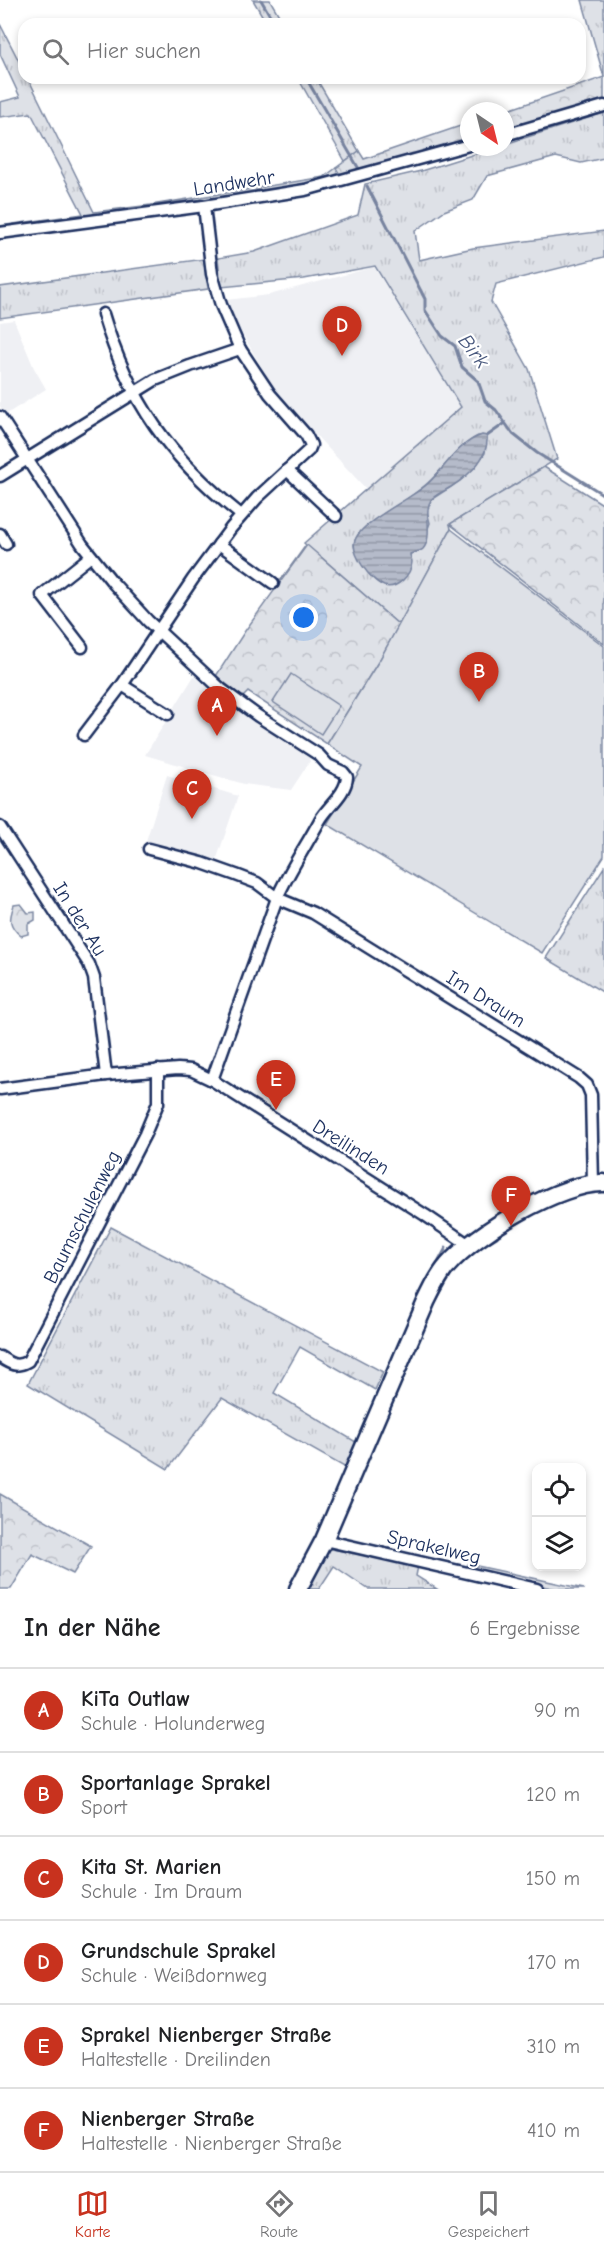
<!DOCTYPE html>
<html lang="de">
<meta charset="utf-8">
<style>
:root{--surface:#fff;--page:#f6f6f6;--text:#202124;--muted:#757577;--line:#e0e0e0;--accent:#c8321e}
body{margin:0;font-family:"Comic Neue",sans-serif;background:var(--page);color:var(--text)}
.controls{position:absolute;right:18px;bottom:18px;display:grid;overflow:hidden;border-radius:12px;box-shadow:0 3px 9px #0003}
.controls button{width:54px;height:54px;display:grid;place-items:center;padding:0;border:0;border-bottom:2px solid var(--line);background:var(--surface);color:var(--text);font:30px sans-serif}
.compass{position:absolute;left:460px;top:102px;width:54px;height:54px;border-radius:50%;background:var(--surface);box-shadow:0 3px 9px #0003;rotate:145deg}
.you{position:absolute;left:304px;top:618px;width:21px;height:21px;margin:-15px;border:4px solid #fff;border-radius:50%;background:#1a73e8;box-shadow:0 0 0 9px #1a73e833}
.badge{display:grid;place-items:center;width:39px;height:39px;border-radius:50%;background:var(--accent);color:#fff;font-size:20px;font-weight:700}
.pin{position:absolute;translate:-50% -50px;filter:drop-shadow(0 2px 3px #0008)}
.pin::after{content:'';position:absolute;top:32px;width:21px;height:18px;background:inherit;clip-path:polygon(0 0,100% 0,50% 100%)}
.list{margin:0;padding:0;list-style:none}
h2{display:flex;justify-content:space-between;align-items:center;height:78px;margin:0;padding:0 24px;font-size:26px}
h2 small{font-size:20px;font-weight:400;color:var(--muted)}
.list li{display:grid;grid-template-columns:39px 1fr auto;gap:18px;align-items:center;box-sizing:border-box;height:84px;padding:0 24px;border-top:2px solid var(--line)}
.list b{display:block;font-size:22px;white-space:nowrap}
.list p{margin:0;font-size:20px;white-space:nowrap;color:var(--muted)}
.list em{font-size:20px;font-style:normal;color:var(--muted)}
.icon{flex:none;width:33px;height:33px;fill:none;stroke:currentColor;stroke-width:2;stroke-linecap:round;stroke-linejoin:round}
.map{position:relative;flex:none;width:604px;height:1589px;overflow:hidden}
.search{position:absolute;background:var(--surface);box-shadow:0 3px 9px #0003;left:18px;right:18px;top:18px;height:66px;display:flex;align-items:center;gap:15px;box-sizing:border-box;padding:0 21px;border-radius:18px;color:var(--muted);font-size:22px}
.sheet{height:582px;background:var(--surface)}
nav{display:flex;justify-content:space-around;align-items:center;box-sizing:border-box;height:84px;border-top:2px solid var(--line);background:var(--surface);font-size:16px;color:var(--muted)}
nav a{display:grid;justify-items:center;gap:3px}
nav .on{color:var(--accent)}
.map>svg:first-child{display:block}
.built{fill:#eff0f4}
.grass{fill:url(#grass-tufts);stroke:#7c88a2;stroke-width:1.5;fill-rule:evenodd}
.forest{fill:url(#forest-crowns);stroke:#7c88a2;stroke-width:1.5}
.pitch{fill:#dee1e7;stroke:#7c88a2;stroke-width:1.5}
.water{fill:url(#water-rules);stroke:#77839f;stroke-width:1.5}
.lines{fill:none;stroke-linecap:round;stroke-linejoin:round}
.stream{stroke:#77839f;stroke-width:3}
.street-casing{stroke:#1b2f5e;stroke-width:15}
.secondary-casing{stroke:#1b2f5e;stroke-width:21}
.street{stroke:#fff;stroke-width:10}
.secondary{stroke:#fff;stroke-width:16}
.labels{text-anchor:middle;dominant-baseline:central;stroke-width:4.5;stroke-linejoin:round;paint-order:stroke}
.street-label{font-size:20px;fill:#1b2f5e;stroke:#fff}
.water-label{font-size:21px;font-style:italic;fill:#49597e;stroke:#fff}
</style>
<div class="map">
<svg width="604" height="1589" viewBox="0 0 604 1589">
<defs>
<pattern id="grass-tufts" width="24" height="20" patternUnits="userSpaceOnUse" patternTransform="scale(1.5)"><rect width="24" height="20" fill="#dee1e7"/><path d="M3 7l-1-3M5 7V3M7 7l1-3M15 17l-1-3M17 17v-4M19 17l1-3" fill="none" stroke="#bec1c9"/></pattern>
<pattern id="forest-crowns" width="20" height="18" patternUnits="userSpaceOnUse" patternTransform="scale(1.5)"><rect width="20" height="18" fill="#dee1e7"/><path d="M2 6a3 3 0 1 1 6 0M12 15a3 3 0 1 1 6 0" fill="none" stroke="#bec1c9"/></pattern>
<pattern id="water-rules" width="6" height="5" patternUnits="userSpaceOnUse" patternTransform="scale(1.5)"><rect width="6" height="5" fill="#b5bbca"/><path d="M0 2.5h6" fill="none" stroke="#9298a7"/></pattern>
</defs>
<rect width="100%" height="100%" fill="#fff"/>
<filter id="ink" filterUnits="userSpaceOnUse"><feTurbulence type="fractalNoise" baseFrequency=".0167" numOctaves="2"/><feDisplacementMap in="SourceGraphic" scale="12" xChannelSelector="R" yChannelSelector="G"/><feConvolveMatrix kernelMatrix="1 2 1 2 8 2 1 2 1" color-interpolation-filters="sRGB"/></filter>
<g filter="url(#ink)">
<g class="built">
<path d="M374,267L460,407L367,490L284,401L272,385L239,328L226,300L269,295Z"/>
<path d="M14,320L34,368L46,389L5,415L0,406V322Z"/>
<path d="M194,676L248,718L309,758L310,761L291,790L244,784L145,755Z"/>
<path d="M167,775L238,796L216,861L146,841Z"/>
</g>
<g class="grass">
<path d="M253,0H270L284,24H267Z"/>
<path d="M582,0H604V77Z"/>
<path d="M0,24L24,71V78H28L94,212L151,205L324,177L336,168L339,173L345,175L335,180L221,201L213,198L155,205L149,209L0,230V226L83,214L31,113L0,117V102L20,97L0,54Z"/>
<path d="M298,78H316L359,151L345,161Z"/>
<path d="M604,113V158L581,163L556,157L487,176L473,200L444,211L415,231L419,260L473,248L604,231V257L496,284L491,302L529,369L557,459L450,524L451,529L399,625L321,557L278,584L306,545L304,543L461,407L375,266L304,279L221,287L218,258L254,252L358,215L365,184L421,171L497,147H505V144ZM478,436H487L485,453L475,467L460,481L432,499L427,511L430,523L420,551L410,554C410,565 410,573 399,582C382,596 366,572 359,558C357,554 354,549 354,545C353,530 393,508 405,500C414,494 423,488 431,480C447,465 458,446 478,436Z"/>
<path d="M204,259L208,289L0,318V287Z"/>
<path d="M604,867V993L546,958Z"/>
<path d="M111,1227L383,1372L375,1390L300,1347L274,1393L356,1442L346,1468L222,1398L168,1469L28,1384Z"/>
<path d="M327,1548L418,1566L416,1576L437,1589H368L334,1566L319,1589H304Z"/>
<path d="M468,1564L584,1589H556L466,1569Z"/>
</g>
<g class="forest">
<path d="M604,77V101L505,130V111Z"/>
<path d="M469,123V141L345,175L339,173L336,168L359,151L364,159Z"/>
<path d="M544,467L604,505V644L450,524Z"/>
<path d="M307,545L399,625L380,659L327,744L248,692L243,697L216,676L245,631Z"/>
<path d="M21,904L28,913L35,912V920L28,924V934L21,936C8,925 9,919 14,905Z"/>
<path d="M0,1494L91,1546L73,1574L32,1554L11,1589H0Z"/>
</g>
<g class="pitch">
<path d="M451,529L604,646V856L542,953L327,824L362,767L327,744L380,659Z"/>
<path d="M291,674L339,706L321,734L273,702Z"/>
</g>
<path class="water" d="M482,435L487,436C489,458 468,476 451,487C445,491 435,494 431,500C423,512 434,536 423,549C420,552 414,552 410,554C410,557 412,559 412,562C411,575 397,590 384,586C371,581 348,552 356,538C364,521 408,500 425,486C445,469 456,444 482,435Z"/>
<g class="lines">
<g class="stream">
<path d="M261,0L275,24"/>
<path d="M306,78L359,169"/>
<path d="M367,186L425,299V310L442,336L455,346L462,367L478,381L485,401L496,410L513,434L537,453L604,495"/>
<path d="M487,436L504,424"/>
<path d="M478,1248L497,1237"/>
<path d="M434,1270L446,1248"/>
<path d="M415,1307L427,1281"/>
<path d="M430,1312L453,1271L473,1253"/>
</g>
<defs>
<g id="street">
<path d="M505,135L604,106"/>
<path d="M0,233L204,206L305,190L469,145"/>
<path d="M103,314C129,402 170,458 241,515"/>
<path d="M0,417L82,544L114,584L148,621L221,689L258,716L319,755L328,765L343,772L347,777C346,794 328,806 320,820C306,846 289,871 277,898L212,1080"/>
<path d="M287,470L336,516"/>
<path d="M0,476L155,380L190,366L240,349L221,305L212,274L204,206"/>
<path d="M0,534L6,544"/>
<path d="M219,544L273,583"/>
<path d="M82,647L42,595L91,556"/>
<path d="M122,685L168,714"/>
<path d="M84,735L122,685L193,579L231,528L257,498L309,450L311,445L306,435L270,394L240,349"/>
<path d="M0,827L89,964L94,978L106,1075"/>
<path d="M149,849L202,863L236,875L257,883L277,898L313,913L579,1078L587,1085L591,1095L593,1183"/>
<path d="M0,1089L106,1075L178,1069L191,1070L212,1080L425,1215L469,1245"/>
<path d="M0,1357C11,1364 16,1368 28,1361L145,1134L158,1103V1070"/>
<path d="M324,1540L537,1589"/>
</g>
<path id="secondary" d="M298,1589L324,1540L426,1302C432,1290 438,1276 447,1266C475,1233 561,1182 604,1183"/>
</defs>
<use href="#street" class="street-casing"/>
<use href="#secondary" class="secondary-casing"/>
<use href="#street" class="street"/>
<use href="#secondary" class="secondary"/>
</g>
</g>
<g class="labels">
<g class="street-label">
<text transform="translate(234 183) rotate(-9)">Landwehr</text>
<text transform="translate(80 919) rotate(58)">In der Au</text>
<text transform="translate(486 999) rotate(32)">Im Draum</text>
<text transform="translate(351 1147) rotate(32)">Dreilinden</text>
<text transform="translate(82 1217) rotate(-63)">Baumschulenweg</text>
<text transform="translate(434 1547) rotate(13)">Sprakelweg</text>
</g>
<g class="water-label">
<text transform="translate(474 351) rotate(53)">Birk</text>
</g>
</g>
</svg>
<div class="controls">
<button><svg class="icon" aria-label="locate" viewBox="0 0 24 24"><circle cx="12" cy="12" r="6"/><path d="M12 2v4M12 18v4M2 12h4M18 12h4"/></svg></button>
<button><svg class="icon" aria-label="layers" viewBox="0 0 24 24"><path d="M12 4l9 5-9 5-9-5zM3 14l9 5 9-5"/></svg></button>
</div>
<svg class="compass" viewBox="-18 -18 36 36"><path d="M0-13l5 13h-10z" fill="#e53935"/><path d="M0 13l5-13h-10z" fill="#757577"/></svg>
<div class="you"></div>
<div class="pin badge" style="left:217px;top:736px">A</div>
<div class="pin badge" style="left:479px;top:702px">B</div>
<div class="pin badge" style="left:192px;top:819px">C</div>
<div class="pin badge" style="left:342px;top:356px">D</div>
<div class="pin badge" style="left:276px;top:1110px">E</div>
<div class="pin badge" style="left:511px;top:1226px">F</div>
<div class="search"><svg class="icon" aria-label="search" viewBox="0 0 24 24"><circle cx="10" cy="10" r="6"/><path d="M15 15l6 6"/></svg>Hier suchen</div>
</div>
<section class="sheet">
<h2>In der Nähe<small>6 Ergebnisse</small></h2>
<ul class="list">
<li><span class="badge">A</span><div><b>KiTa Outlaw</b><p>Schule · Holunderweg</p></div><em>90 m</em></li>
<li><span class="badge">B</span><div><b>Sportanlage Sprakel</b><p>Sport</p></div><em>120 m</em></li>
<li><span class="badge">C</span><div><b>Kita St. Marien</b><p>Schule · Im Draum</p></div><em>150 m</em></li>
<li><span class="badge">D</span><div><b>Grundschule Sprakel</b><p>Schule · Weißdornweg</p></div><em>170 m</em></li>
<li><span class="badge">E</span><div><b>Sprakel Nienberger Straße</b><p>Haltestelle · Dreilinden</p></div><em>310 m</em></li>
<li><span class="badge">F</span><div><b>Nienberger Straße</b><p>Haltestelle · Nienberger Straße</p></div><em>410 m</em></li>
</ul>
</section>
<nav>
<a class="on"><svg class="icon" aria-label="map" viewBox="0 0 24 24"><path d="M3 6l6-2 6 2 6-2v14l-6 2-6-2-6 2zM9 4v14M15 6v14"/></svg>Karte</a>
<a><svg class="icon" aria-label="directions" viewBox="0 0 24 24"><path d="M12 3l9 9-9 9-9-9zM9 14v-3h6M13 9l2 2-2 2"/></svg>Route</a>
<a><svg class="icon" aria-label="saved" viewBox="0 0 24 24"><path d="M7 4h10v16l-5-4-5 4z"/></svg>Gespeichert</a>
</nav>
